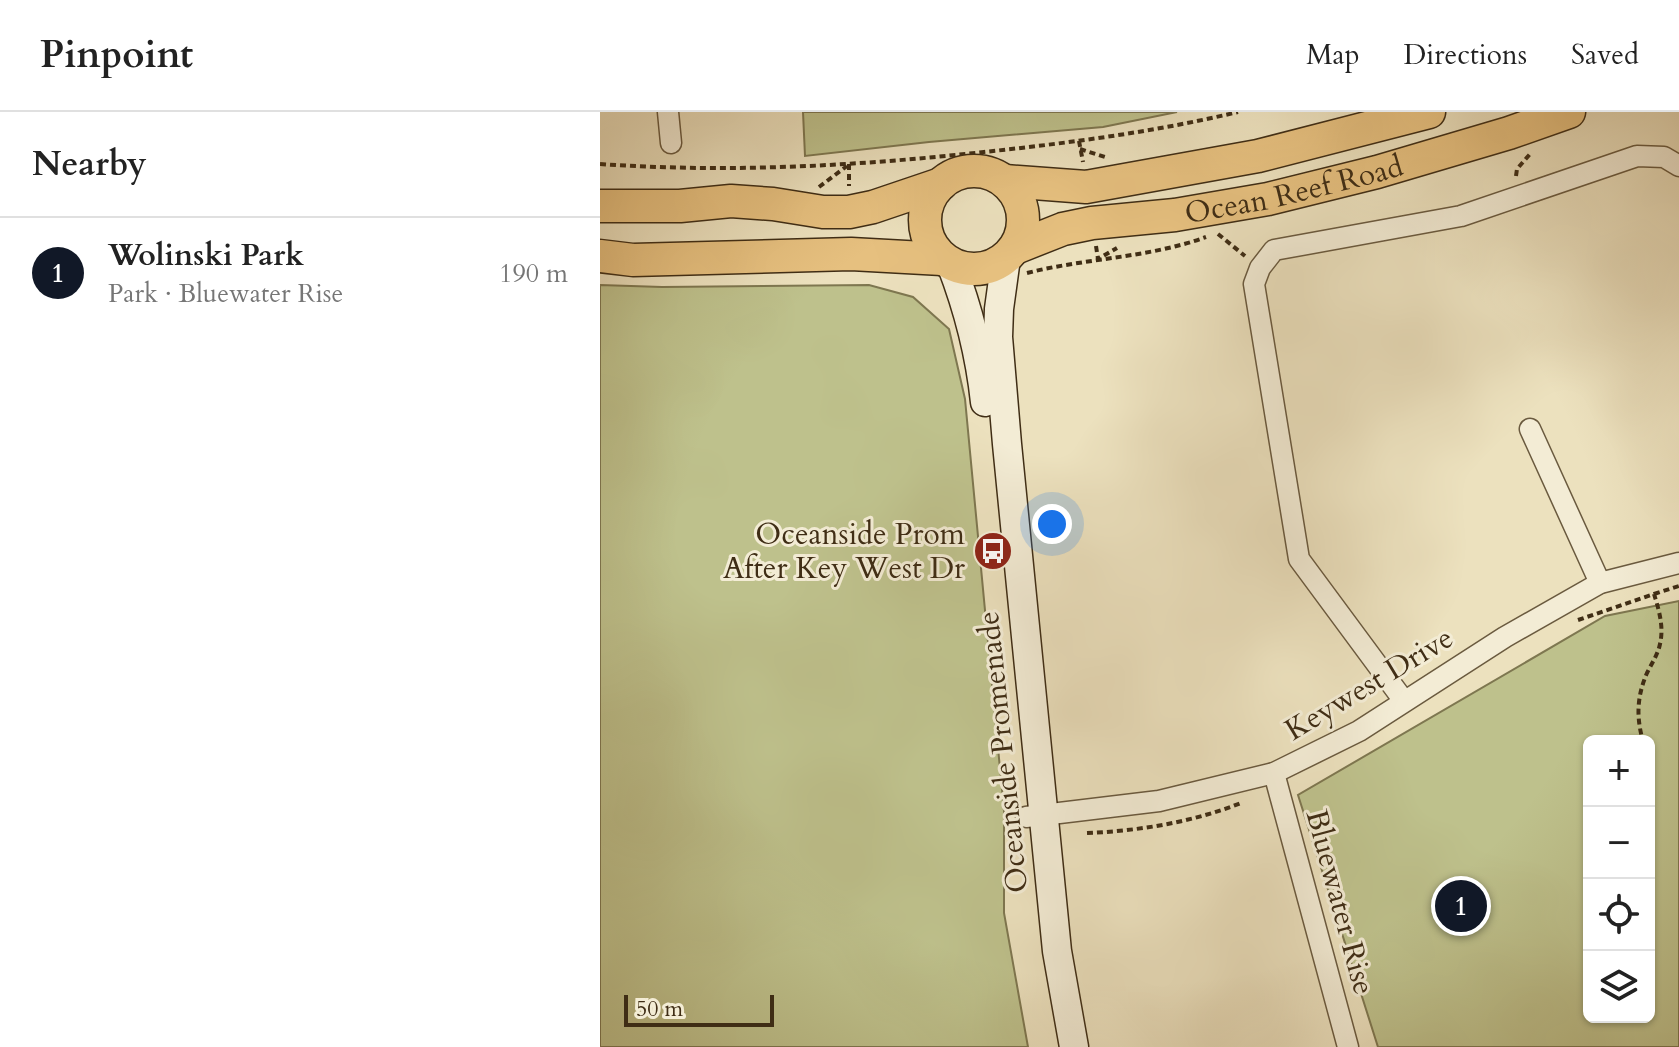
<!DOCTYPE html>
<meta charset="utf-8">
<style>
:root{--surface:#fff;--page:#f2f2f2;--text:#222;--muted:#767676;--line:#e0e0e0;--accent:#111827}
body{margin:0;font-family:Cardo,serif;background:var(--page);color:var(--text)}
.controls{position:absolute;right:24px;bottom:24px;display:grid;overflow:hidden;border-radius:12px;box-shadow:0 2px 6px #0004}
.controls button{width:72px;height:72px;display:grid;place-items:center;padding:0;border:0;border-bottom:2px solid var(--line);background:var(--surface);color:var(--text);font:40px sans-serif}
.scale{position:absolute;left:24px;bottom:20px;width:150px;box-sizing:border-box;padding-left:8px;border:4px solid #3f2d15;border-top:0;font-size:22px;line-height:28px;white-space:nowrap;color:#3f2d15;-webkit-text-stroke:6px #f3ecd5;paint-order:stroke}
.you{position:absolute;left:452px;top:412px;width:28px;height:28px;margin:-20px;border:6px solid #fff;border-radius:50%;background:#1a73e8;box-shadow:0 0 0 12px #1a73e833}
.badge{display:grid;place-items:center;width:52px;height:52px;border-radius:50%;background:var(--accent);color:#fff;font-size:26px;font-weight:700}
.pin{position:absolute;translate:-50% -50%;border:4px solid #fff;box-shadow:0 2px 8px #0006}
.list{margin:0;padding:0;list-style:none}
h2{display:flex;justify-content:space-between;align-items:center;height:104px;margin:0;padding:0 32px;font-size:34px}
h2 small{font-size:26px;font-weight:400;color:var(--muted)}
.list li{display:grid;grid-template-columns:52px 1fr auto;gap:24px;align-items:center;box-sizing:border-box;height:112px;padding:0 32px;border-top:2px solid var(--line)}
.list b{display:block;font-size:30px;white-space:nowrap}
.list p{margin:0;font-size:26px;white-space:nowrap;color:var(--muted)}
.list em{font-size:26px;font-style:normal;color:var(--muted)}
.icon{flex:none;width:44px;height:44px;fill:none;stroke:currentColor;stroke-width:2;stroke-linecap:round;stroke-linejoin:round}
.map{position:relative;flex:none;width:1079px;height:935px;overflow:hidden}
header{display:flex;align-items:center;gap:48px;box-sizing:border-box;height:112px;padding:0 40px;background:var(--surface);border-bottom:2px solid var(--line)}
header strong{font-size:38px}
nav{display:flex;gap:44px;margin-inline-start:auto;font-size:28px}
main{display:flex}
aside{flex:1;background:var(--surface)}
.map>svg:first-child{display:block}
.green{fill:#bec18c;stroke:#7e7750;stroke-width:2;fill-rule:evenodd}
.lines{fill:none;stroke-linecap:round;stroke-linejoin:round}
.minor-casing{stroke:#6a5a3f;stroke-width:23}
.secondary-casing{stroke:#3f2d15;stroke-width:31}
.primary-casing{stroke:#3f2d15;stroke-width:35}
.path{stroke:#3f2d15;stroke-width:4;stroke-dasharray:6 4;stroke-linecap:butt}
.minor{stroke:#f3ecd5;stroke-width:20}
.secondary{stroke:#f3ecd5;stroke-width:28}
.primary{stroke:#e6c07f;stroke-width:32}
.labels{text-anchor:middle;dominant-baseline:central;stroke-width:6;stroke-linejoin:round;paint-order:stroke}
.street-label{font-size:30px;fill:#3f2d15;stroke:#f3ecd5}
.poi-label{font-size:30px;fill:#3f2d15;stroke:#f3ecd5;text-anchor:end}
</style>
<header>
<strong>Pinpoint</strong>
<nav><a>Map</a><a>Directions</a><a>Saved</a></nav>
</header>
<main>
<aside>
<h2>Nearby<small></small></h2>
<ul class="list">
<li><span class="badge">1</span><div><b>Wolinski Park</b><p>Park · Bluewater Rise</p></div><em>190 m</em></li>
</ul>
</aside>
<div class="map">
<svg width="1079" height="935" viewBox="0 0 1079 935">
<rect width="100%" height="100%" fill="#ece1be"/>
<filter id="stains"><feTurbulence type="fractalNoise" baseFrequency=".0025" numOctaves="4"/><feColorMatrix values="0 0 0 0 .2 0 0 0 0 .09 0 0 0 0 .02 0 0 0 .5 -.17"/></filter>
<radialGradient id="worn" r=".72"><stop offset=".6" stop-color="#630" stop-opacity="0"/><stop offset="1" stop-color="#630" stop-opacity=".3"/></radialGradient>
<g class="green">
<path d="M203,0H577L503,15L329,30L205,44Z"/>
<path d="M0,173L62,175L269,173L313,185L349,217L365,287L404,699V801L428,935H0Z"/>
<path d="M1079,489V935H778L698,683L1005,504ZM989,629H1049V905H989Z"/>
</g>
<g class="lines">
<defs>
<g id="minor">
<path d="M68,0L71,31"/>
<path d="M930,317L1000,471"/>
<path d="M804,589L699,447L654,172L660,156L674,138L861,104L1037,44L1064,45L1079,54"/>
<path d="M674,661L748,935"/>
<path d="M426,705L559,689L674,661L759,619L905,525L1000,471L1079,451"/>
</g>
<g id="secondary">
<path d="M406,146L399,197L398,225L407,332L457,839L474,935"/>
<path d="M351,152C368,196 380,243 385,290"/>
</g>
<g id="primary">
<circle cx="374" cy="108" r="49"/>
<path d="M405,69L486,75L658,44L829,0"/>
<path d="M0,94H80L131,89L173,92L223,100H249L273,95L341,72"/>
<path id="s1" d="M415,136L463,117L492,111L575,103L668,87L777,60L909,21L969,0"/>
<path d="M0,144L33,148L251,142L342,147"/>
</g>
</defs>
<use href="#minor" class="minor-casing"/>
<use href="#secondary" class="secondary-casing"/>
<use href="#primary" class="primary-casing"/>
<g class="path">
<path d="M479,29L483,50"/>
<path d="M480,37L505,45"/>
<path d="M0,52C129,61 256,54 384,40C469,31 554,20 638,0"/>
<path d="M249,52V74"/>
<path d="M916,64L917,57L930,42"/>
<path d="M219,75L247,54"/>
<path d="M618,122L645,144"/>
<path d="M496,134L498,147L517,136"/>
<path d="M427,161C486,146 549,146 606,125"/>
<path d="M1054,482L1079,474"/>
<path d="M978,508L1054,482C1059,498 1064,515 1060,532C1058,542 1052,551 1047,561C1037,584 1036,605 1043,629"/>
<path d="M487,721C539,719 593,710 641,691"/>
</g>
<use href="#minor" class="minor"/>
<use href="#secondary" class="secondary"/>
<use href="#primary" class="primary"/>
</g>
<defs>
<symbol id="bus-disc" viewBox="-11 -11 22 22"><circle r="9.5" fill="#8f2418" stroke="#f3ecd5"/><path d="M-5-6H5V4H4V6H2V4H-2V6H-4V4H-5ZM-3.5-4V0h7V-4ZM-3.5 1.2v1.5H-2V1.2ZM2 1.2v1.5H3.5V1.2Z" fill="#fff"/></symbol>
</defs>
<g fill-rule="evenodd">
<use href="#bus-disc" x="371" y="417" width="44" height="44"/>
</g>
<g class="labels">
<g class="street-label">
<text stroke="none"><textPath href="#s1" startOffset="286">Ocean Reef Road</textPath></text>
<text transform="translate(769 572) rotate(-31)">Keywest Drive</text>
<text transform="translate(403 640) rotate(-96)">Oceanside Promenade</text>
<text transform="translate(740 790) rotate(75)">Bluewater Rise</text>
</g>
<g class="poi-label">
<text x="365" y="422">Oceanside Prom<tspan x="365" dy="34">After Key West Dr</tspan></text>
</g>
</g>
<rect width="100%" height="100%" filter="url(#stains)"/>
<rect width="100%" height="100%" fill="url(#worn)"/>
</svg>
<div class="controls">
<button>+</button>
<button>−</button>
<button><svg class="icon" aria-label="locate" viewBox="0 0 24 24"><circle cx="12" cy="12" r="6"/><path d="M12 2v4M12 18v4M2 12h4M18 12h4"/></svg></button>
<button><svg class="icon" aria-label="layers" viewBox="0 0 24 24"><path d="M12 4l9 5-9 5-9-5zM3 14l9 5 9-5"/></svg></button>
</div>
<div class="scale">50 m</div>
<div class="you"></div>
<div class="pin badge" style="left:861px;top:794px">1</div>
</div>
</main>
